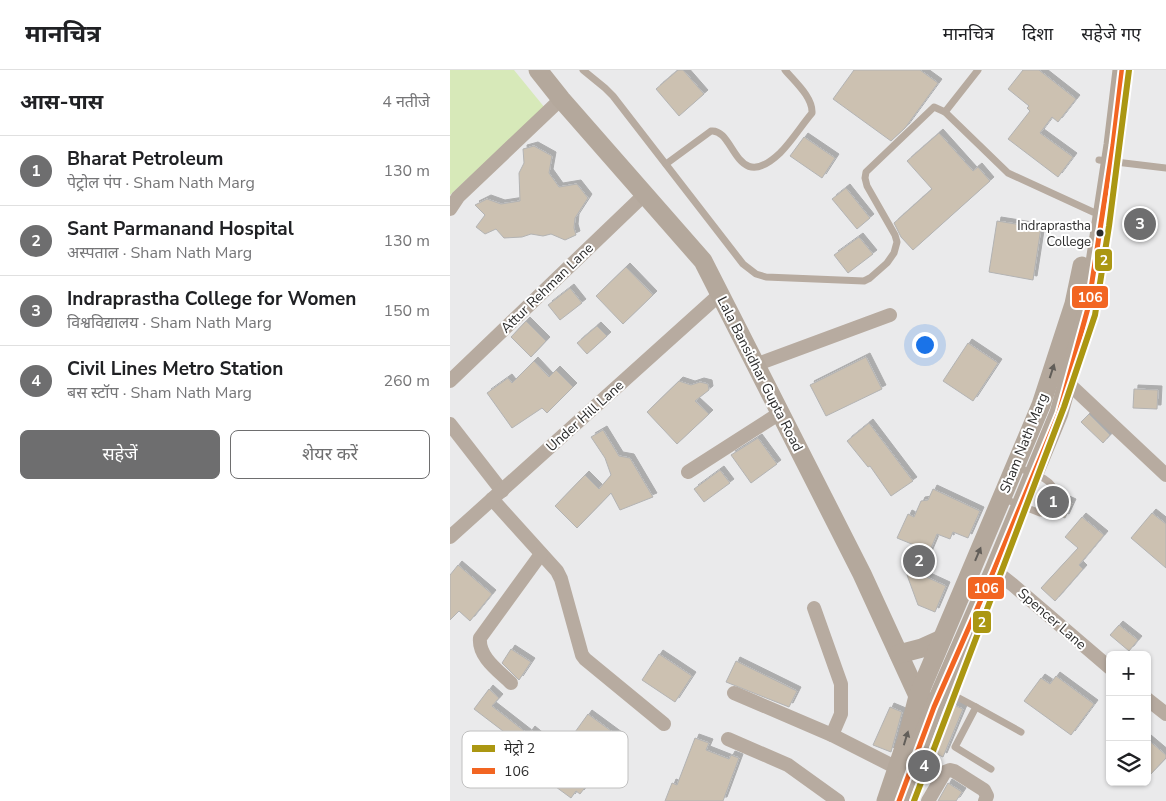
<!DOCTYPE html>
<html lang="hi">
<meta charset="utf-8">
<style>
:root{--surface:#fff;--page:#f6f6f6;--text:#202124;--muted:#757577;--line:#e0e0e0;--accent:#6e6e6f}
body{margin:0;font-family:"Nunito Sans","Noto Sans Devanagari",sans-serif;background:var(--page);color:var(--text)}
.controls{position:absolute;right:15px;bottom:15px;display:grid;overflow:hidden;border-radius:8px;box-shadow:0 1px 4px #0004}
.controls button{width:45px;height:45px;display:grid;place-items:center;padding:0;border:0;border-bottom:1px solid var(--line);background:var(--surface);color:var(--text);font:25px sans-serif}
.you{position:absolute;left:474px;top:274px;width:18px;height:18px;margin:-12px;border:4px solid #fff;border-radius:50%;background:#1a73e8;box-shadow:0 0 0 8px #1a73e833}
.badge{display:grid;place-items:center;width:32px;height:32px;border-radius:50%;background:var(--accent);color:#fff;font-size:16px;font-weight:700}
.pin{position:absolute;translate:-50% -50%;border:2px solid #fff;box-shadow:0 1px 5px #0006}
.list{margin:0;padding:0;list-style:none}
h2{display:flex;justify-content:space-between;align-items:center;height:65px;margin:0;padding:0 20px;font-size:21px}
h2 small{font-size:16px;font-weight:400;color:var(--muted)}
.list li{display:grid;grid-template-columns:32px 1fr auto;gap:15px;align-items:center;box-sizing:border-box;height:70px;padding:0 20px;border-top:1px solid var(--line)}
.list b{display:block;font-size:19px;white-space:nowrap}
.list p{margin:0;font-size:16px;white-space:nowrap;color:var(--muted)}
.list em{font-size:16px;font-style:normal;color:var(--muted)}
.actions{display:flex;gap:10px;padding:15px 20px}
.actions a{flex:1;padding:11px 0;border:1px solid var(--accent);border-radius:8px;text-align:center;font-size:18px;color:var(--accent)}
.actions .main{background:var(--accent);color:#fff}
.icon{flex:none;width:28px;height:28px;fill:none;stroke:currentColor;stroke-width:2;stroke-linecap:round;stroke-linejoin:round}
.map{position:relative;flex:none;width:716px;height:731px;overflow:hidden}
header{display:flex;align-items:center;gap:30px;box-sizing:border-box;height:70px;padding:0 25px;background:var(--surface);border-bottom:1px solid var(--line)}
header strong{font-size:24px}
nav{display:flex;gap:28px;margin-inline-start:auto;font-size:18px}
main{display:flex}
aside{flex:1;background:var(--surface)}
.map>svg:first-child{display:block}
.green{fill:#d7e9b9}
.building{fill:#ccc1b1;stroke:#b3b3b3;filter:url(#shadow)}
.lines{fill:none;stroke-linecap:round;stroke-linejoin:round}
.lane{stroke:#b7aba0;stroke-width:7}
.street{stroke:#b7aba0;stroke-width:14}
.secondary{stroke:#b4a89c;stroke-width:19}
.bus-1-casing{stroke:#fff;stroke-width:9}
.bus-1{stroke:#f26522;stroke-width:5}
.metro-1-casing{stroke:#fff;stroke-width:10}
.metro-1{stroke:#ab9712;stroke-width:6}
.oneway{fill:#625e59}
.bus-dot{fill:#2c2c2c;stroke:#fff;stroke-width:2}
.labels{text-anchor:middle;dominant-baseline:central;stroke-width:4;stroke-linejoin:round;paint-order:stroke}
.bus-label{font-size:13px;fill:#2c2c2c;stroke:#fff;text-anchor:end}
.street-label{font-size:14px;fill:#2c2c2c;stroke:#fff}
.key{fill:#fff;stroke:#c0c0c0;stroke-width:1}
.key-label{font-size:14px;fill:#2c2c2c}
.line-badge{stroke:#fff;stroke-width:2}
.badge-label{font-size:14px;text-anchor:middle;font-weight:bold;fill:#fff}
</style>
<header>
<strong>मानचित्र</strong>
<nav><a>मानचित्र</a><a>दिशा</a><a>सहेजे गए</a></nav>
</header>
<main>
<aside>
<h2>आस-पास<small>4 नतीजे</small></h2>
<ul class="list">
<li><span class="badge">1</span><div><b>Bharat Petroleum</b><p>पेट्रोल पंप · Sham Nath Marg</p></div><em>130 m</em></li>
<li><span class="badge">2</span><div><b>Sant Parmanand Hospital</b><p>अस्पताल · Sham Nath Marg</p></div><em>130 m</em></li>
<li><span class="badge">3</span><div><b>Indraprastha College for Women</b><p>विश्वविद्यालय · Sham Nath Marg</p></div><em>150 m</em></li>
<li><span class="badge">4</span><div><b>Civil Lines Metro Station</b><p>बस स्टॉप · Sham Nath Marg</p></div><em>260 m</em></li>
</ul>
<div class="actions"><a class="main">सहेजें</a><a>शेयर करें</a></div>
</aside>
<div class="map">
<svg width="716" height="731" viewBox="0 0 716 731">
<defs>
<filter id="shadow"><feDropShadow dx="4" dy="-4" stdDeviation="0" flood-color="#0004"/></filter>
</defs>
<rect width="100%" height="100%" fill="#eaeaeb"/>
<path class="green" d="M0,0H64L95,38L0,125Z"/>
<g class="building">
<path d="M228,0H233L254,24L229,46L206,19Z"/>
<path d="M404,0H470L488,13L455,58L441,71L383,29Z"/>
<path d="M573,0H589L626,29L608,52L602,47L590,63L623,87L608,107L558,69L580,41L577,38L579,36L558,19Z"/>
<path d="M489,63L523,101L528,97L540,111L463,180L451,167L444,153L482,119L457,91Z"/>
<path d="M354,67L385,88L372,108L340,86Z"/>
<path d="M84,76L102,86L99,103L109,117L127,114L138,128L125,148L124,158L126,165L115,170L101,164L93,166L81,164L72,167L54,168L46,159L35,164L26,157L35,145L25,135L37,129L51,134L70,131L69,103L74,93L73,79Z"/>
<path d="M396,118L420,148L407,159L382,129Z"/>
<path d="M547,151L591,158L583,210L539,202Z"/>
<path d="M409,167L423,184L398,203L384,185Z"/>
<path d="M176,197L203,225L173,254L146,226Z"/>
<path d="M120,218L132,233L110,250L98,235Z"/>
<path d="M76,251L96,271L81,287L61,267Z"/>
<path d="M147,256L157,266L137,284L127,273Z"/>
<path d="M518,273L548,293L523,331L493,311Z"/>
<path d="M416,287L432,319L376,346L360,315Z"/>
<path d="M84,291L99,307L106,300L123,317L97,343L92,338L62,358L37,323L58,308L62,313Z"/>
<path d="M229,311L241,315L250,312L258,314L259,320L245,331L259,344L227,374L197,342Z"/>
<path d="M684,319L708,320L707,339L683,338Z"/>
<path d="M639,344L660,365L653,373L631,352Z"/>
<path d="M419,353L463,411L441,426L420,396L418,397L397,371Z"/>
<path d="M153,360L169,386L180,388L203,427L170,440L161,423L127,458L105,436L135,405L149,419L161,405L155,388L141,367Z"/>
<path d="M308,368L327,394L301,413L281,385Z"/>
<path d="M270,400L280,413L254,432L244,419Z"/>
<path d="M483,419L530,441L518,468L503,462L500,469L487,464L470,504L496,516L485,542L468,535L457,505L469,477L447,468L458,444L464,447L471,431L478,430Z"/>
<path d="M596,421L599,423L603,429L609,427L622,433L615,448L603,442L600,436H590Z"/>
<path d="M702,443L716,454V498L681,468Z"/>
<path d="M632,447L654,465L629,495L633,499L605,531L591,518L628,478L615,467Z"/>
<path d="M8,495L42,524L20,551L9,541L0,550V505Z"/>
<path d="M669,555L688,570L679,581L660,565Z"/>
<path d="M61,579L81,592L69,610L52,593Z"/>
<path d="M209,584L242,606L225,632L192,610Z"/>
<path d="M286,591L347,621L339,637L276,612Z"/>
<path d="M606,606L644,634L621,665L574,631L591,608L600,614Z"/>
<path d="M39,619L49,628L42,636L78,664L81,660L103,678L87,697L65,679L70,674L24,639Z"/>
<path d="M499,633L513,639L493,687L480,681Z"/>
<path d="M440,637L452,642L441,682L423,675Z"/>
<path d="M138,644L172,669L149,700L143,696L132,711L137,715L130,724L126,721L121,728L106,717L129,686L115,676Z"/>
<path d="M245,668L259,673L256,680L279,689L281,685L289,688L273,731H215L222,713L227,715Z"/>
<path d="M697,669L716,685V688L697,708Z"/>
<path d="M498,713L512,722L506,731H488Z"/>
</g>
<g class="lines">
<g class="lane">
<path d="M133,0L155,18L163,26L293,194L306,204L316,207L414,211L420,208L437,193L444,183L447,172L445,165L417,116L415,108L416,102L484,37L495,42L558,103L643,142"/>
<path d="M495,42L528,0"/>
<path d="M649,90L716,98"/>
<path d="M216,94L261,61C285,58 285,126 330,83C342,71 351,56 362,43C363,27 344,11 335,0"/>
<path d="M566,397C578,402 605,408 605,424"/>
<path d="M552,428L590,443H594L598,441"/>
<path d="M492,619L526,637L505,677L541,699"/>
<path d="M526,637L571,662"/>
</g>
<g class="street">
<path d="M0,139L8,127L111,29"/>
<path d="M305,295L440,245"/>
<path d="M0,311L195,124"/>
<path d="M617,312L716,405"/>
<path d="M0,354L52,421"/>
<path d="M238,402L330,343"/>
<path d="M42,429L107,501L111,509L132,585L135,589L214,654"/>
<path d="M0,467L269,225"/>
<path d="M544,500L563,515L660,598"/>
<path d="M364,538L391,614V644L382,665"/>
<path d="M61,613C49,601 28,587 30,568L91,484"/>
<path d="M284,623L382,665L447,698"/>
<path d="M697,629L716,644"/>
<path d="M278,669L338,695L388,731"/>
<path d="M478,731L495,702L500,700L504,701L534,720L537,726L535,731"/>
</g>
<g class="secondary">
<path d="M88,0L111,29L253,191L412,504L468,626L473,629"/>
<path d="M449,584L472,578L492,569"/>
<path d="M436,731L457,669L468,626L591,335L624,234L632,196"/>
<path d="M449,731L484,637L544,500L609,343L638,238L663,75L672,0"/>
</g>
<defs>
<path id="bus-1" d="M449,731L484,637L544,500L609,343L638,238L663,75L672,0"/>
</defs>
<use href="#bus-1" class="bus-1-casing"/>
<use href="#bus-1" class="bus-1"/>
<defs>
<path id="metro-1" d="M464,731L614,337L645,245L659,156L679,0"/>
</defs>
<use href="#metro-1" class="metro-1-casing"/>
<use href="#metro-1" class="metro-1"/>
</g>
<defs><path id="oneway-solid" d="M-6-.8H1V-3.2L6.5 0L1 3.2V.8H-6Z" transform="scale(1.25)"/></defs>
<g class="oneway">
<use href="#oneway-solid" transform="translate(602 301) rotate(-72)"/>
<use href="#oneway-solid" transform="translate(528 484) rotate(-67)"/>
<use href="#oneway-solid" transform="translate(456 668) rotate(-73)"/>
</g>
<circle class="bus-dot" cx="650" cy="163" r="4.5"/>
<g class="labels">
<g class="bus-label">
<text x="641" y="156">Indraprastha<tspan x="641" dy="16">College</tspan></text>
</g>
<g class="street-label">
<text transform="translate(97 218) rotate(-44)">Attur Rehman Lane</text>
<text transform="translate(310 304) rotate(63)">Lala Bansidhar Gupta Road</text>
<text transform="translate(135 346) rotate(-42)">Under Hill Lane</text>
<text transform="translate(574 373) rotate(-68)">Sham Nath Marg</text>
<text transform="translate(602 549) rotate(41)">Spencer Lane</text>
</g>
</g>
<rect x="12" y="661" width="166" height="57" rx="8" class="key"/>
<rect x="22" y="675" width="23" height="7" fill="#ab9712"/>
<rect x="22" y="698" width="23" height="6" fill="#f26522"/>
<g class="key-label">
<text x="54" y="683">मेट्रो 2</text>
<text x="54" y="706">106</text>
</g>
<g class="line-badge">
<rect x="644" y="178" width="19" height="24" rx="5" fill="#ab9712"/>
<rect x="621" y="215" width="38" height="24" rx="5" fill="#f26522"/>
<rect x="517" y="506" width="38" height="24" rx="5" fill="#f26522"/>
<rect x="522" y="540" width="20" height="24" rx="5" fill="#ab9712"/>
</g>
<g class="badge-label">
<text x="654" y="195">2</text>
<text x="640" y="232">106</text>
<text x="536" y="523">106</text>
<text x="532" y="557">2</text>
</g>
</svg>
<div class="controls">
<button>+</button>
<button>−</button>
<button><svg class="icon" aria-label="layers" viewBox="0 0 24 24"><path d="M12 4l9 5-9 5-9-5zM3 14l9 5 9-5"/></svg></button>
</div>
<div class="you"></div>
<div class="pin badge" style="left:603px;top:432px">1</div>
<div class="pin badge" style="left:469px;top:491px">2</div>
<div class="pin badge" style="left:690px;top:154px">3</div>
<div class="pin badge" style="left:474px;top:696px">4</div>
</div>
</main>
